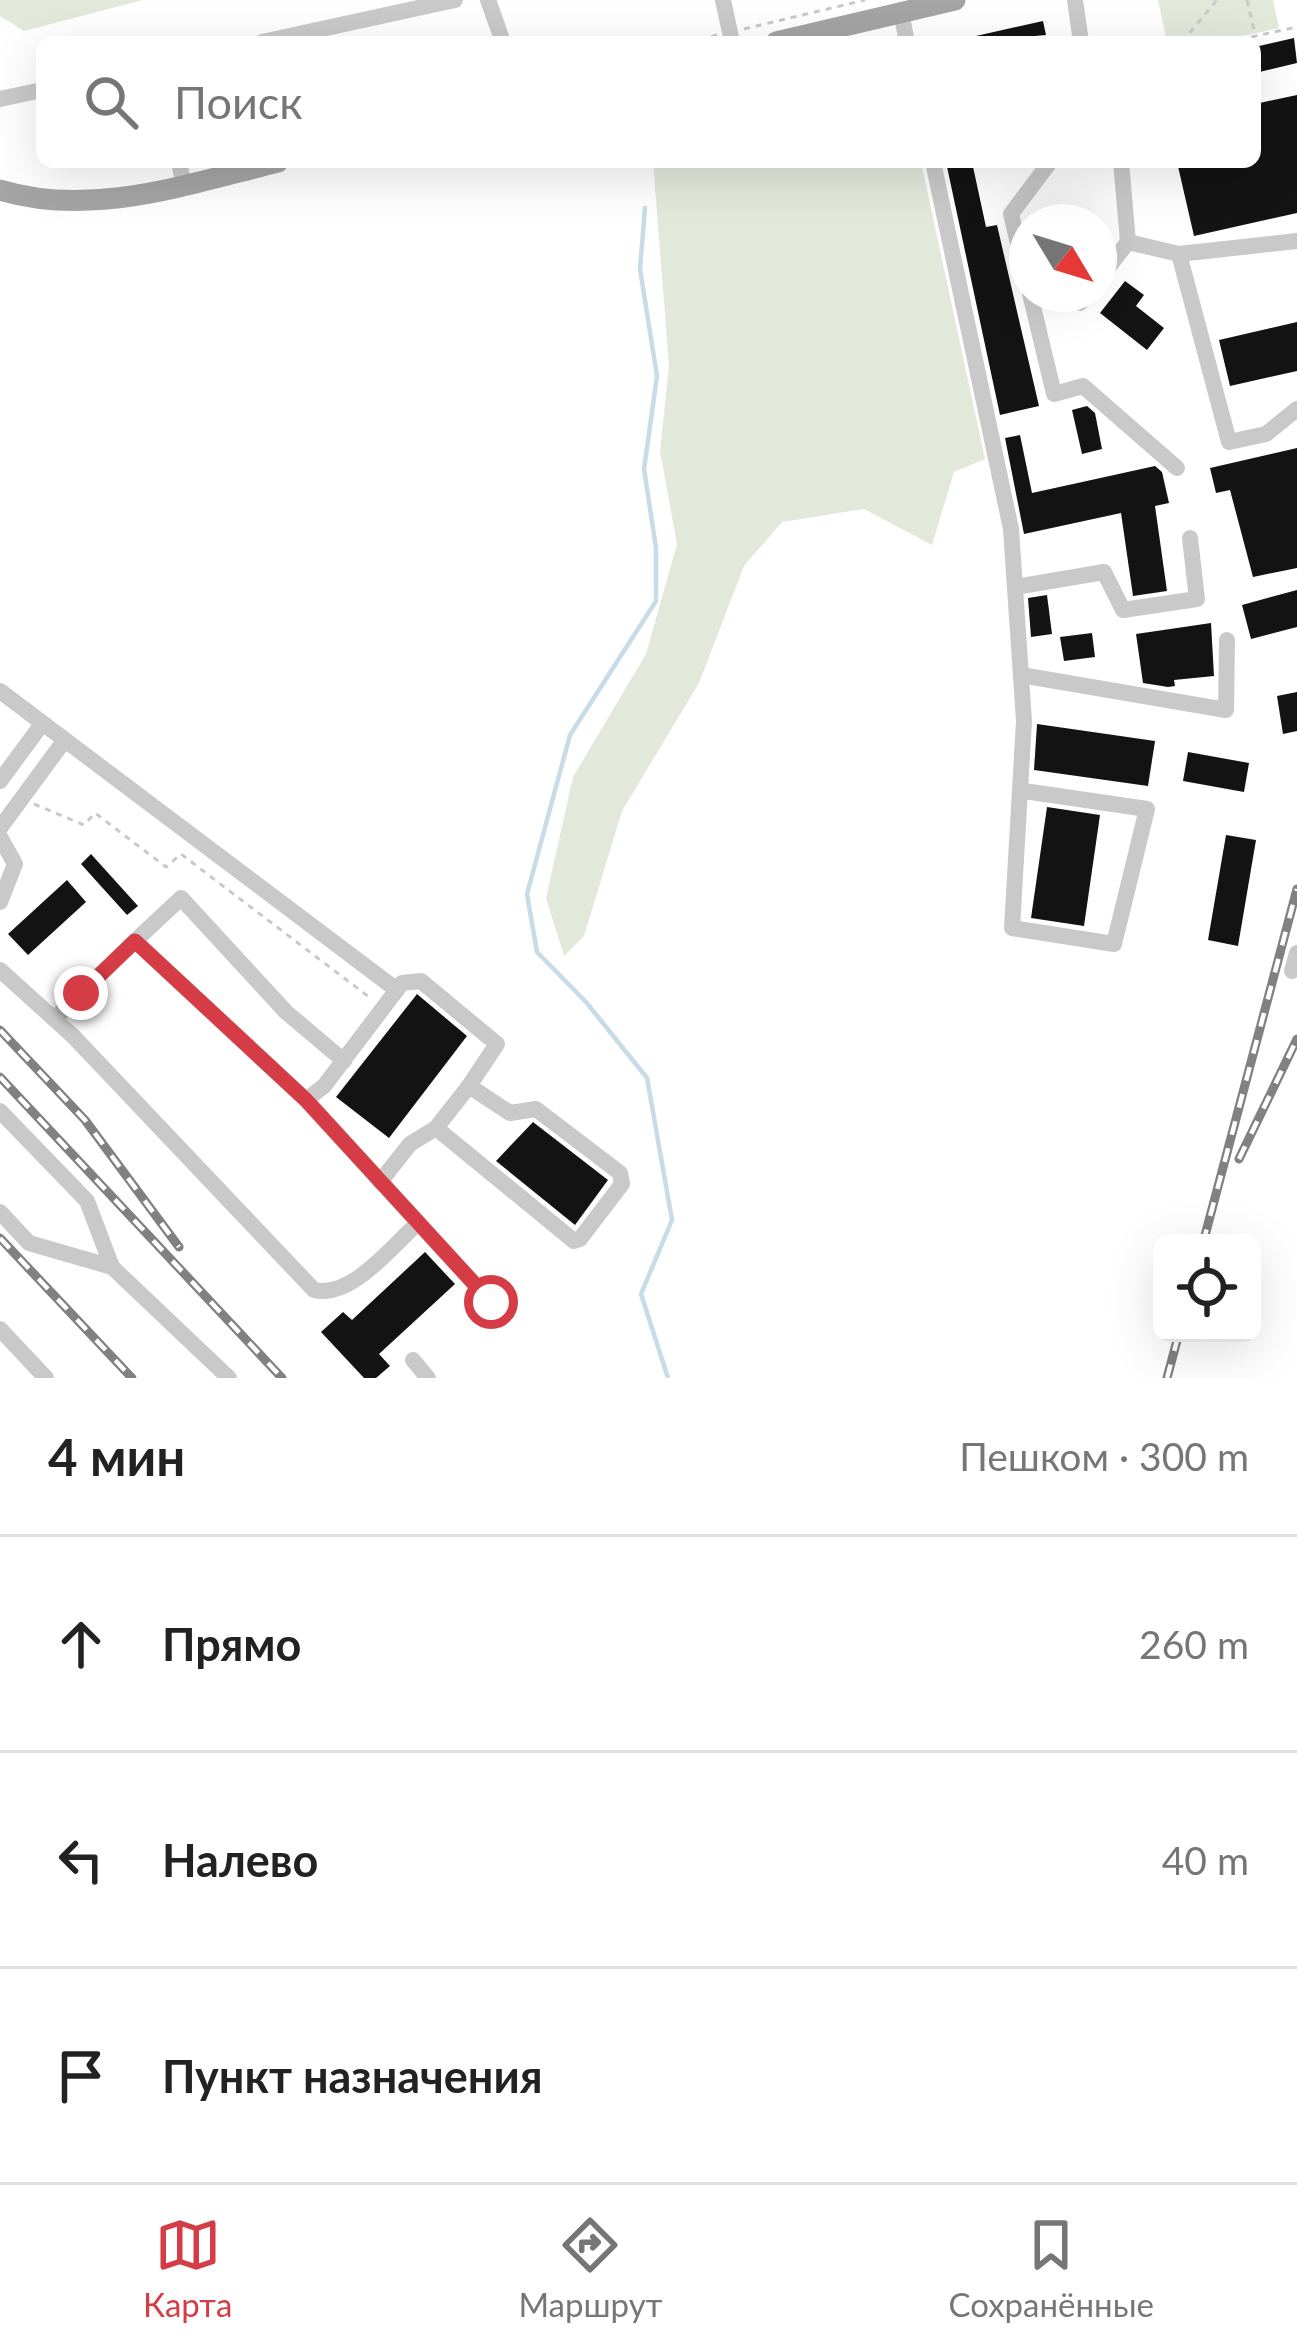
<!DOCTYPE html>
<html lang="ru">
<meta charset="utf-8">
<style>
:root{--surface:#fff;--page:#f6f6f6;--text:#222;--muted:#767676;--line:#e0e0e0;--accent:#d63c45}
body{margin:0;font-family:Lato,sans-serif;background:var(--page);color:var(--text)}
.controls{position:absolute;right:36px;bottom:36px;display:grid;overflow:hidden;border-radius:18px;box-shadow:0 12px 48px #0002}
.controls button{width:108px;height:108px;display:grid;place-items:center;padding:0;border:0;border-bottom:3px solid var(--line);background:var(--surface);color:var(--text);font:60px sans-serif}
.compass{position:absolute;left:1009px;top:204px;width:108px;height:108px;border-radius:50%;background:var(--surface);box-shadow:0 12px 48px #0002;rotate:128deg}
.stop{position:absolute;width:36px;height:36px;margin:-27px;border:9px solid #d63c45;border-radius:50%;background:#fff}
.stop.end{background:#d63c45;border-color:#fff;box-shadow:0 3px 12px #0008}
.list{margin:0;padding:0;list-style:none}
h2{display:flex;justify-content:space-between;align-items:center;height:156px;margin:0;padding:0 48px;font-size:51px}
h2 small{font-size:39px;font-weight:400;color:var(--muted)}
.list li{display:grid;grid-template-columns:78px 1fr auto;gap:36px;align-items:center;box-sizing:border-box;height:216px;padding:0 48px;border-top:3px solid var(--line)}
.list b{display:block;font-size:45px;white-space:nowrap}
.list em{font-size:39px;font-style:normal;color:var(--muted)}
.icon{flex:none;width:66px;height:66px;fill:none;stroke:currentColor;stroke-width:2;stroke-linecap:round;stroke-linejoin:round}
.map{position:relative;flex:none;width:1297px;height:1378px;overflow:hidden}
.search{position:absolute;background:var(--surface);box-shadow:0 12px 48px #0002;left:36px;right:36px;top:36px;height:132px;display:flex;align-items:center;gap:30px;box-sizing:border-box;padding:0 42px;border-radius:18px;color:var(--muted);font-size:45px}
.sheet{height:804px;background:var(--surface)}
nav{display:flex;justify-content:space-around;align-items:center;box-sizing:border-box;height:168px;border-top:3px solid var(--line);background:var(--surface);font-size:33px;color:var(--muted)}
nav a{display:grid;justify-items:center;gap:6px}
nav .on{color:var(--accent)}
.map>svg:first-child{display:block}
.green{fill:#e2e9db}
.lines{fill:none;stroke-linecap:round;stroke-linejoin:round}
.stream{stroke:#c8dbe8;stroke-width:4.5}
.building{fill:#131313}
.path{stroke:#c9c9c9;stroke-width:3;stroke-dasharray:6 6;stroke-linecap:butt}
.minor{stroke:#c9c9c9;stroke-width:16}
.major{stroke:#a4a4a4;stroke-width:21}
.rail-casing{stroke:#818181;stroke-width:9}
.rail{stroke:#fff;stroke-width:4.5;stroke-dasharray:14;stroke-linecap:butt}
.route{stroke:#d63c45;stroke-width:15}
</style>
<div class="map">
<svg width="1297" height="1378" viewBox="0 0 1297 1378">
<rect width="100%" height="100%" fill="#fff"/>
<g class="green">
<path d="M0,0H143L24,31L0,16Z"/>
<path d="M1158,0H1273L1279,28L1216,42H1167Z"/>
<path d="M653,162H921L985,459L954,472L932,545L864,509L782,522L744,566L699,683L622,811L584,936L564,956L546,898L573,777L646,654L677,544L660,451L669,366Z"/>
</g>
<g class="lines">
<path class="stream" d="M645,208L640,269L657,376L644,469L656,548V601L570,735L527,894L537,952L586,1002L647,1078L672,1220L641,1294L668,1378"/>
</g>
<g class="building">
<path d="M1043,21L1046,35L968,42L967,38Z"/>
<path d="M1294,38L1297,63L1255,73V47Z"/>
<path d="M1297,95V213L1194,236L1177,162H1255V104Z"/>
<path d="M946,162H972L986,227L997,225L1039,406L1000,415Z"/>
<path d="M1125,281L1144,295L1136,306L1164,328L1147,350L1100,313Z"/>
<path d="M1297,322V371L1230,386L1219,340Z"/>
<path d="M1087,406L1095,413L1102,449L1082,454L1072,410Z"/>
<path d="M1020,435L1032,493L1155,466L1162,472L1169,503L1155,506L1167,591L1133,596L1121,513L1024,534L1005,438Z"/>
<path d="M1297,448V568L1253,577L1230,490L1216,493L1210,468Z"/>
<path d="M1297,590V627L1251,639L1242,605Z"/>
<path d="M1047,595L1052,634L1031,637L1028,598Z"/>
<path d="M1211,623L1214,676L1174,680L1175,686L1168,687L1143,683L1136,634Z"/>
<path d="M1092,633L1095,657L1064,661L1060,637Z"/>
<path d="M1297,692V731L1283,734L1277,696Z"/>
<path d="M1037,724L1155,741L1148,786L1034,770Z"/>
<path d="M1188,752L1249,763L1244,792L1183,781Z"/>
<path d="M1047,807L1100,815L1084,926L1031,918Z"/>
<path d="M1226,835L1256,840L1238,946L1208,940Z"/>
<path d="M91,854L138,906L127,915L81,864Z"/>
<path d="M67,880L86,902L28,955L8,934Z"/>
<path d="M417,994L467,1036L389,1138L336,1097Z"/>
<path d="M533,1122L608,1180L575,1225L496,1161Z"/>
<path d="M425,1252L455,1284L379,1354L390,1366L376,1378H364L321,1332L343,1312L352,1320Z"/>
</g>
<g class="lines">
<g class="path">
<path d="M1247,0L1255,34"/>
<path d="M744,29L865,0"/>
<path d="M688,42L717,35"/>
<path d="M1182,42L1217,0"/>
<path d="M1228,42L1297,27"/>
<path d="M34,804L84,825L95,813L166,867L181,854L369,997"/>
</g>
<g class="minor">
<path d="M488,0L503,42"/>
<path d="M723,0L732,42"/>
<path d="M1075,0L1081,42"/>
<path d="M901,12L907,42"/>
<path d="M262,42L455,0"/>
<path d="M0,99L42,90"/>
<path d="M179,162L184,185"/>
<path d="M933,162L1011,529L1024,721L1012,928L1114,944L1147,809L1024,791"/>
<path d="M1121,162L1128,242L1179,254L1229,442L1266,434L1297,409"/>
<path d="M1179,254L1297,241"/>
<path d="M1099,279L1128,242"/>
<path d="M1027,281L1011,214L1050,162"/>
<path d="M1030,294L1054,394L1083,386L1177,468"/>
<path d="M1080,303L1088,294"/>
<path d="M1015,587L1104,572L1123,610L1197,599L1190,538"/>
<path d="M1021,675L1226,710L1227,640"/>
<path d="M0,691L397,990"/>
<path d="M0,781L42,724"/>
<path d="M0,828L64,741"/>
<path d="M0,837L15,864L0,902"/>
<path d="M135,941L181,898L286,1012L344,1061"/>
<path d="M0,970L73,1036L314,1290C351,1299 391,1247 417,1224"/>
<path d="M1292,971L1297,953"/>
<path d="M54,1019L135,941L306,1100L491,1302"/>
<path d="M306,1100L324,1086L402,983L421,981L497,1044L469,1086L510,1113L536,1109L620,1173L622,1184L580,1239L574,1241L436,1128L469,1086"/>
<path d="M0,1111L87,1201L112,1267"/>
<path d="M380,1182L410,1144L436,1128"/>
<path d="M0,1212L29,1243L112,1267L229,1378"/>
<path d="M0,1329L46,1378"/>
<path d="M413,1360L428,1378"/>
</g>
<g class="major">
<path d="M776,42L955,0"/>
<path d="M0,190C92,218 188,184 278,162"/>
</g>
<defs>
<g id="rail">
<path d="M0,1030L85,1120L179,1247"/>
<path d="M0,1077L282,1378"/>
<path d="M1239,1159L1297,1039"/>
<path d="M0,1238L132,1378"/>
<path d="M1203,1243L1297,889"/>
<path d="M1167,1378L1179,1333"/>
</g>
</defs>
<use href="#rail" class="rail-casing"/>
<use href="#rail" class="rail"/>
</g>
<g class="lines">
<path class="route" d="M81,993L135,941L306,1100L491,1302"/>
</g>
</svg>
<div class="controls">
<button><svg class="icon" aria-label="locate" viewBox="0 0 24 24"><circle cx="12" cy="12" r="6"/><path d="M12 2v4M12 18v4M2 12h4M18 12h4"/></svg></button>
</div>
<svg class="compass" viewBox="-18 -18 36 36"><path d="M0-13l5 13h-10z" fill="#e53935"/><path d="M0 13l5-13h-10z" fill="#767676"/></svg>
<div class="stop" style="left:491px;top:1302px"></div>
<div class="stop end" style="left:81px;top:993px"></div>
<div class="search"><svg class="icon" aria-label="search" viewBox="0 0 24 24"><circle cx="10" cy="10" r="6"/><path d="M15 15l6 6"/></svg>Поиск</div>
</div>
<section class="sheet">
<h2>4 мин<small>Пешком · 300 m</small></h2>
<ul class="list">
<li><svg class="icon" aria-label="ahead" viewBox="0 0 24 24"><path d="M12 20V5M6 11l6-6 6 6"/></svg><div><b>Прямо</b></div><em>260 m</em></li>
<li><svg class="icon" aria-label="left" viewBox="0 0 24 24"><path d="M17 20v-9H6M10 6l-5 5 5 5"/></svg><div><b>Налево</b></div><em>40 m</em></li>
<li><svg class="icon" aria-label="arrive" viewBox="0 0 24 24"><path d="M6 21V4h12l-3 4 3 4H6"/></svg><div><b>Пункт назначения</b></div></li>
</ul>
</section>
<nav>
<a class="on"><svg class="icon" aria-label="map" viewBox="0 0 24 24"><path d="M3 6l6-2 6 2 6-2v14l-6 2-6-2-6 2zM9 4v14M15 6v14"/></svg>Карта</a>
<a><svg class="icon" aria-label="directions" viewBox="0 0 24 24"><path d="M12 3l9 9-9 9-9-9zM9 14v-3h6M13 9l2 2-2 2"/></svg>Маршрут</a>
<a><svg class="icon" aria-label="saved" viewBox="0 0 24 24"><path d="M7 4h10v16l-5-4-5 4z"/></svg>Сохранённые</a>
</nav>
